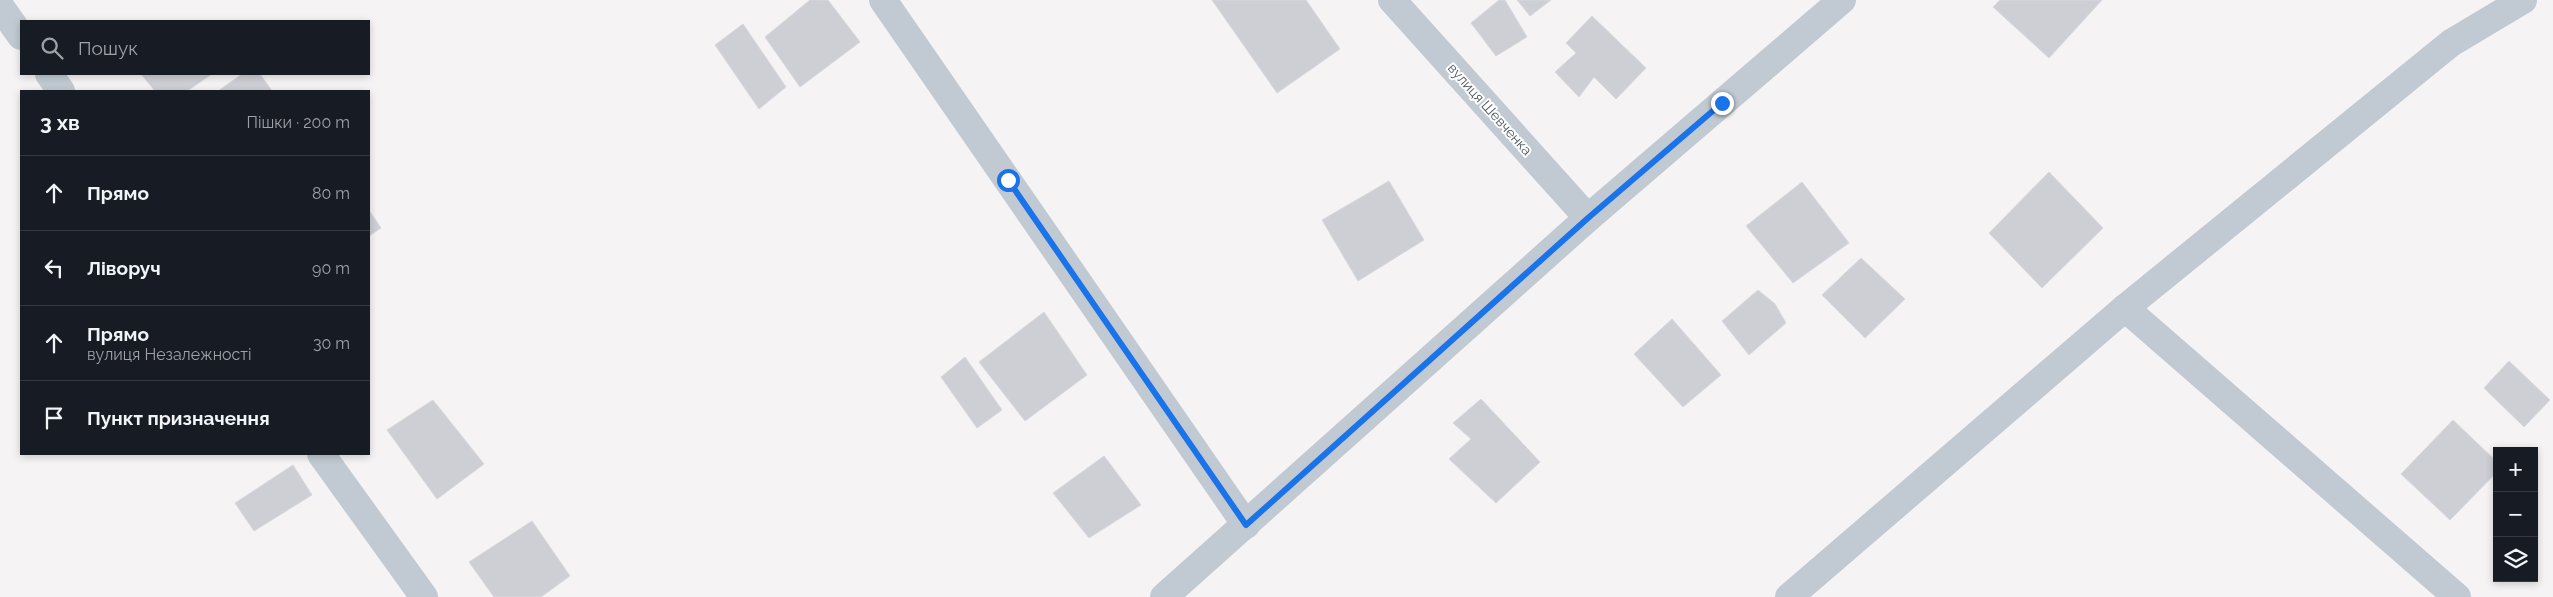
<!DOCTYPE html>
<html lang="uk">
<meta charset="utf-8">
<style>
:root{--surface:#171b24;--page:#20242c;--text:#f1f3f6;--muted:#9ea1a6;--line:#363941}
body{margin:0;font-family:Raleway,sans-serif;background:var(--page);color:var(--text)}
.controls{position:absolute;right:15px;bottom:15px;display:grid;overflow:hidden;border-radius:0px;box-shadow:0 2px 8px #0003}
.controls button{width:45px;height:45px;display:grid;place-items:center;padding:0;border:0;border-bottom:1px solid var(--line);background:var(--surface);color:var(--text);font:25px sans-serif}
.stop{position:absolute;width:15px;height:15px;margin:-11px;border:4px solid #1a73e8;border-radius:50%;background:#fff}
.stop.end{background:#1a73e8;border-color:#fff;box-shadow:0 1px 5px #0008}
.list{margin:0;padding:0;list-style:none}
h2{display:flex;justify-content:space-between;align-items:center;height:65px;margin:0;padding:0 20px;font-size:21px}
h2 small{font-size:16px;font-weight:400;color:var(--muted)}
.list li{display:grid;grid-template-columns:32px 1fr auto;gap:15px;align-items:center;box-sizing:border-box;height:75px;padding:0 20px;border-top:1px solid var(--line)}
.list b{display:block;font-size:19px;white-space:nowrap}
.list p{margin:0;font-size:16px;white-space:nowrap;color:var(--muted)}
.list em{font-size:16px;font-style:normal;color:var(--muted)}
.icon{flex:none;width:28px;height:28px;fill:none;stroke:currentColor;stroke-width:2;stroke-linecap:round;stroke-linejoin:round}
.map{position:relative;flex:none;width:2553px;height:597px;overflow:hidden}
.search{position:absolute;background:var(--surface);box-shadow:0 2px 8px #0003;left:20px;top:20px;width:350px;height:55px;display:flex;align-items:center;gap:12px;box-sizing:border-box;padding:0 18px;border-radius:0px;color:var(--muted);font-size:19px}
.panel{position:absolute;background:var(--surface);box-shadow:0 2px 8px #0003;left:20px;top:90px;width:350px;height:365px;border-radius:0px}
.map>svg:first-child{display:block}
.building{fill:#cdcfd5;stroke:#d7d9de}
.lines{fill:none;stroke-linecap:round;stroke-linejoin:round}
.minor{stroke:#c1cad2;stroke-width:28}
.route{stroke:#1a73e8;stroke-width:6}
.labels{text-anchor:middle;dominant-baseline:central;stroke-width:4;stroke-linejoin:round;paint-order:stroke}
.street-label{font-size:14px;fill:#4a5661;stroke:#fff}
</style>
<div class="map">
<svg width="2553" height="597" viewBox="0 0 2553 597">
<rect width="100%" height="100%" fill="#f5f3f3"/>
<g class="building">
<path d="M810,0H828L860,42L800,87L765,37Z"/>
<path d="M1212,0H1306L1340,49L1277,93Z"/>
<path d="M1499,0H1505L1527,37L1496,56L1471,23Z"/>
<path d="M1517,0H1551L1530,16Z"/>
<path d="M2000,0H2102L2049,58L1993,7Z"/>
<path d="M1592,16L1646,68L1616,99L1594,77L1579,97L1555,72L1576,53L1566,43Z"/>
<path d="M743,24L786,87L759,109L715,45Z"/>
<path d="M141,74H212L187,91H155Z"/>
<path d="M242,74H260L272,91H218Z"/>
<path d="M2049,172L2103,228L2042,288L1989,233Z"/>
<path d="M1389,181L1424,240L1358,281L1322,220Z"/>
<path d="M1802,182L1849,243L1793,283L1746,226Z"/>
<path d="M369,210L381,228L369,236Z"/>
<path d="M1861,258L1905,299L1865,338L1822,295Z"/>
<path d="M1758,290L1775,304L1786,323L1749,355L1722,321Z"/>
<path d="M1044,312L1087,375L1025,421L979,362Z"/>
<path d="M1672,319L1721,375L1683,407L1634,354Z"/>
<path d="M965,357L1002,410L977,428L941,377Z"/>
<path d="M2509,361L2550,400L2524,427L2484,388Z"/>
<path d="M1481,399L1540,462L1496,503L1449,459L1471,439L1453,423Z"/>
<path d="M433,400L484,464L437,499L387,430Z"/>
<path d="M2453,420L2497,462V472L2450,520L2401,474Z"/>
<path d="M1104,456L1141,505L1089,538L1053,493Z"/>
<path d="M293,465L312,495L254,531L235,503Z"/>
<path d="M532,521L570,576L541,597H494L469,562Z"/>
</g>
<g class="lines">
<g class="minor">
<path d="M883,0L1246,525"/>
<path d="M1392,0L1588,218"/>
<path d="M0,6L21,36"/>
<path d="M49,74L61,91"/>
<path d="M2125,308L2457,597"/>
<path d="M321,454L424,597"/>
<path d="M1164,597L1588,218L1842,0"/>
<path d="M1789,597L2125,308L2451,43L2523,0"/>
</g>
</g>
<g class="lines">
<path class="route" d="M1008,180L1246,525L1588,218L1722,103"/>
</g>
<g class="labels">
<g class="street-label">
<text transform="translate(1490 109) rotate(48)">вулиця Шевченка</text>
</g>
</g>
</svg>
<div class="controls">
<button>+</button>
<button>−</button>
<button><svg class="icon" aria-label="layers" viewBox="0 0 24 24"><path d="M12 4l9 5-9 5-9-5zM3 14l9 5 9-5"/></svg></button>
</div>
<div class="stop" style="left:1008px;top:180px"></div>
<div class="stop end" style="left:1722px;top:103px"></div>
<div class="search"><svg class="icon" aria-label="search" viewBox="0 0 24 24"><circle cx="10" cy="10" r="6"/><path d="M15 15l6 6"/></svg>Пошук</div>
<section class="panel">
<h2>3 хв<small>Пішки · 200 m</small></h2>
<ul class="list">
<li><svg class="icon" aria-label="ahead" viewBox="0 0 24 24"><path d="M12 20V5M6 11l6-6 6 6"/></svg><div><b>Прямо</b></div><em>80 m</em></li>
<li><svg class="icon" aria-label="left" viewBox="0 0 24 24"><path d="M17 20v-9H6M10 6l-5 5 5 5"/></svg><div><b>Ліворуч</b></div><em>90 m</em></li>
<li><svg class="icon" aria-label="ahead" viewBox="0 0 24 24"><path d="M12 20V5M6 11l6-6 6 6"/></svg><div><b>Прямо</b><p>вулиця Незалежності</p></div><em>30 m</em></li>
<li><svg class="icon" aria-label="arrive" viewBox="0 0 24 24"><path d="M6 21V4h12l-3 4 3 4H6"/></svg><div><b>Пункт призначення</b></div></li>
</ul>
</section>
</div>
